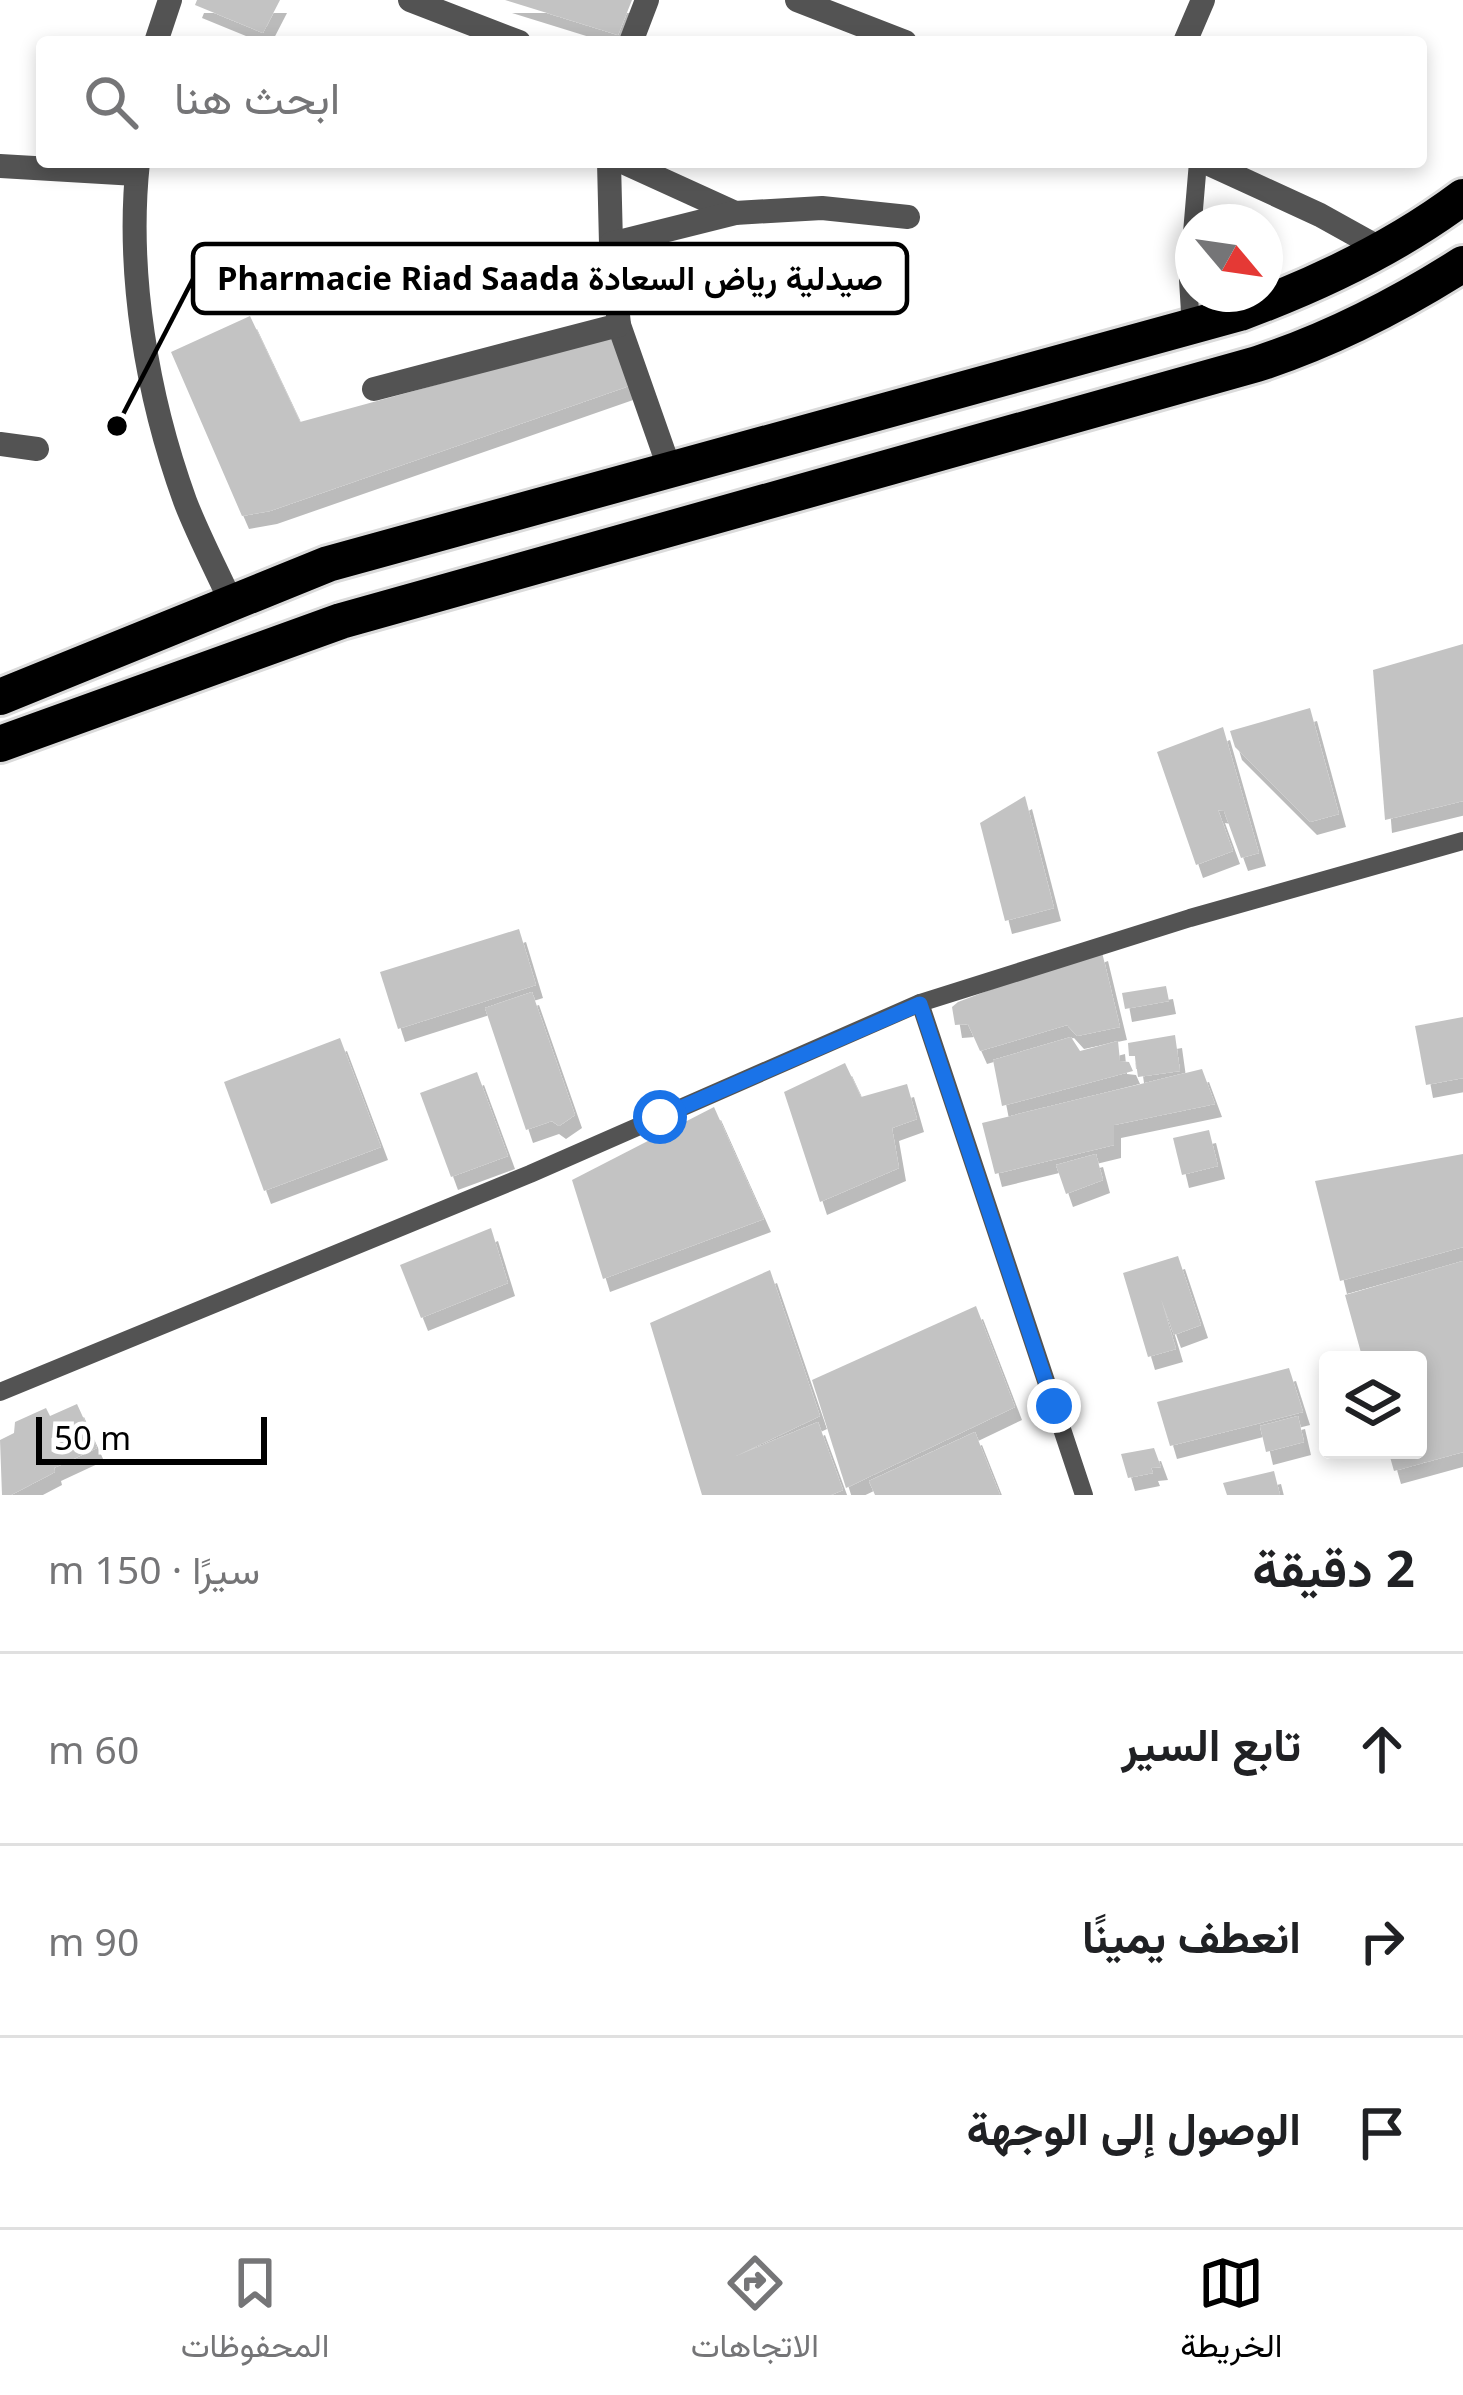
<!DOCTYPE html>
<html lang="ar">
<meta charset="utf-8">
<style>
:root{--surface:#fff;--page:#f6f6f6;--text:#202124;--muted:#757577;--line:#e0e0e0;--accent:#000}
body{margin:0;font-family:"Noto Sans",Vazirmatn,sans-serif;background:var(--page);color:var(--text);direction:rtl}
.controls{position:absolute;right:36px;bottom:36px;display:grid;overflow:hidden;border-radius:12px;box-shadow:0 6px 18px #0003}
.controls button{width:108px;height:108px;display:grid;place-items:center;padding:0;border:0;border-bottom:3px solid var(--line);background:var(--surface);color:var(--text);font:60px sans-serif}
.compass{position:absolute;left:1175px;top:204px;width:108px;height:108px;border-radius:50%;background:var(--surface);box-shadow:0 6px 18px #0003;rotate:119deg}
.scale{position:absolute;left:36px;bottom:30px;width:231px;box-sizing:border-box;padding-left:12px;border:6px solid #000;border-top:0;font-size:33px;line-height:42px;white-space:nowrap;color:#000;-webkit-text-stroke:9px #fff;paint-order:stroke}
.stop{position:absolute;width:36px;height:36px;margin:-27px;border:9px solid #1a73e8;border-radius:50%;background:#fff}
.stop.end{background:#1a73e8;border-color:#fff;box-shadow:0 3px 12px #0008}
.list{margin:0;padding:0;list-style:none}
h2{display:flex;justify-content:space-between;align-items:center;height:156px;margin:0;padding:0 48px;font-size:51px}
h2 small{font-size:39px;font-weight:400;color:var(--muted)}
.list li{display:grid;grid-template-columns:78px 1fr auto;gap:36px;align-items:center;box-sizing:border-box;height:192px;padding:0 48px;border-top:3px solid var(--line)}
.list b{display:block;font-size:45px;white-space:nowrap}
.list em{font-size:39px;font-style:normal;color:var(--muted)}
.icon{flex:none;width:66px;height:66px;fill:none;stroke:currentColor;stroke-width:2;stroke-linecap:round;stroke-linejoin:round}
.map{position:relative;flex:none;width:1463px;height:1495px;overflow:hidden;direction:ltr}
.search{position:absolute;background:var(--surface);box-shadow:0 6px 18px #0003;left:36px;right:36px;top:36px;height:132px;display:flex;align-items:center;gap:30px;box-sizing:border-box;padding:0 42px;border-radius:12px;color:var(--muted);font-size:45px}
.sheet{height:732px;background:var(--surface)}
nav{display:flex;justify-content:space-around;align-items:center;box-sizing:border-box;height:168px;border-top:3px solid var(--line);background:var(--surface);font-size:33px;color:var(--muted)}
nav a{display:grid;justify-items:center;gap:6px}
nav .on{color:var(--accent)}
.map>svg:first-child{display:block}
.building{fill:#c3c3c3;filter:url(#shadow)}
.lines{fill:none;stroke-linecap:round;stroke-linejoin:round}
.highway-casing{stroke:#dbdbdb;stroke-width:42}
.lane{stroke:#535353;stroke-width:18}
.street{stroke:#535353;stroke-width:24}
.highway{stroke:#000;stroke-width:36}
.route{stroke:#1a73e8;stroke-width:15}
.leader{fill:none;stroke:#000;stroke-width:4.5}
.callout-dot{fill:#000;stroke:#fff;stroke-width:4.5}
.callout{fill:#fff;stroke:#000;stroke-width:4.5}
.callout-label{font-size:33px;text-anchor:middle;font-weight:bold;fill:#000}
</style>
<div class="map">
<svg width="1463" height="1495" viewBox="0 0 1463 1495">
<defs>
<filter id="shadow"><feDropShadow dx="7" dy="13" stdDeviation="0" flood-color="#0004"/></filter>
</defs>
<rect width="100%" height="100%" fill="#fff"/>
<g class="building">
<path d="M197,0H280L263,33L195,5Z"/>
<path d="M505,0H632L618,35Z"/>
<path d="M250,316L300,422L612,337L629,386L270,511L242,516L171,352Z"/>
<path d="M1463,644V801L1385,820L1373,670Z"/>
<path d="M1310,708L1339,814L1310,822L1235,747L1230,731Z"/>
<path d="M1223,727L1259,853L1241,858L1224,811L1218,810L1233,851L1196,865L1157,752Z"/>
<path d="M1025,796L1054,908L1005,921L980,823Z"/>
<path d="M519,929L536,985L398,1029L380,972Z"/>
<path d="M1101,948L1120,1027L1077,1036L1067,1025L980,1051L968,1024L955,1025L952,1007L958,1002Z"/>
<path d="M1166,986L1169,1001L1125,1009L1122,993Z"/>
<path d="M532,992L575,1115L559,1126L552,1121L526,1130L485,1008Z"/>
<path d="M1463,1017V1078L1426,1085L1415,1026Z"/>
<path d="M1175,1035L1180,1071L1138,1077L1135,1056H1129L1128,1043Z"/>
<path d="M1071,1037L1080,1051L1118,1041L1120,1061L1129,1062L1133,1071L1002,1106L993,1060Z"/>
<path d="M340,1038L381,1147L264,1191L224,1082Z"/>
<path d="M845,1063L861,1097L907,1084L917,1119L892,1128L899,1168L820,1202L784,1092Z"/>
<path d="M1202,1069L1215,1104L1114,1125V1145L995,1174L982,1123Z"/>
<path d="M477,1072L508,1156L451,1177L420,1093Z"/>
<path d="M714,1107L764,1219L603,1279L572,1180Z"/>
<path d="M1209,1130L1218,1166L1182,1175L1173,1138Z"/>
<path d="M1096,1154L1103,1180L1066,1194L1056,1165Z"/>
<path d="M1463,1154V1247L1340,1281L1315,1181Z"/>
<path d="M491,1228L508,1283L421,1318L400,1265Z"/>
<path d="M1178,1256L1201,1325L1174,1335L1161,1299L1176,1349L1148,1357L1123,1273Z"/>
<path d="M1463,1261V1452L1394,1471L1388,1450H1418V1360H1363L1345,1295Z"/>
<path d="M770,1270L820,1416L736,1456L818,1422L843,1490L831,1495H702L650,1323Z"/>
<path d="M976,1306L1015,1407L846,1488L812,1380Z"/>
<path d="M1289,1368L1303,1412L1170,1446L1157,1402Z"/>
<path d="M77,1404L97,1448L54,1468L55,1472L11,1495H2L0,1440L14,1433L15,1422L46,1408L50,1416Z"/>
<path d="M1298,1416L1304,1442L1266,1452L1260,1426Z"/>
<path d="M975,1432L1000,1495H875L869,1481Z"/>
<path d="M1154,1448L1161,1467L1151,1468L1153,1473L1128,1478L1121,1454Z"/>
<path d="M1274,1471L1280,1495H1227L1223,1483Z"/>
</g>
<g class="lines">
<defs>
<g id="highway">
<path d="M0,697L328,564L1240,313C1319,284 1395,248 1463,197"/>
<path d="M0,744L341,621L1257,364C1331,340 1397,306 1463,264"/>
</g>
</defs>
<use href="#highway" class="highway-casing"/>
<g class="lane">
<path d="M1191,328L1188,280L1198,162"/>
<path d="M920,1003L1084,1495"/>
<path d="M0,1392L530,1174L920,1003L1190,918L1463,841"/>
</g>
<g class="street">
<path d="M410,0L519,42"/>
<path d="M797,0L905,42"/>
<path d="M156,42L170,0"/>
<path d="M631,42L647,0"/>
<path d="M1185,42L1203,0"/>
<path d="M138,162C126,273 147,396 185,501C198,535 216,569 231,602"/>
<path d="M609,162L611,244L619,325L670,470"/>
<path d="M623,162L735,213"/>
<path d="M1205,162L1320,215L1383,250"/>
<path d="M0,166L136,174"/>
<path d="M611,244L735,213L822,208L908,217"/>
<path d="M374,389L619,325"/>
<path d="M0,444L37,449"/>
</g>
<use href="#highway" class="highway"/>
</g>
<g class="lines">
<path class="route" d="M660,1117L920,1004L1054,1406"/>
</g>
<path class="leader" d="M117 426L193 279"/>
<circle class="callout-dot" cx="117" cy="426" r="12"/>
<rect class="callout" x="193" y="244" width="714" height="69" rx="12"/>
<g class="callout-label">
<text x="550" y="290">Pharmacie Riad Saada صيدلية رياض السعادة</text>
</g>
</svg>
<div class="controls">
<button><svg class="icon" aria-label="layers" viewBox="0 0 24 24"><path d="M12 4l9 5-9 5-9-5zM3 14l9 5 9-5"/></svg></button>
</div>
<svg class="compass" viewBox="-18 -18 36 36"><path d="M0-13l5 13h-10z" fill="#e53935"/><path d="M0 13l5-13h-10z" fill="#757577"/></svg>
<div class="scale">50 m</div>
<div class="stop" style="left:660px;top:1117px"></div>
<div class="stop end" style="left:1054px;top:1406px"></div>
<div class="search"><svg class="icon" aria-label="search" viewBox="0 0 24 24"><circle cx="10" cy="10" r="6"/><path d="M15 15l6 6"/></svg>ابحث هنا</div>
</div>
<section class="sheet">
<h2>2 دقيقة<small>سيرًا · 150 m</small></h2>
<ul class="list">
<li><svg class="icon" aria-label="ahead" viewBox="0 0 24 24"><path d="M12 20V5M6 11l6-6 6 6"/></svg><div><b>تابع السير</b></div><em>60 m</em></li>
<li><svg class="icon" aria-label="right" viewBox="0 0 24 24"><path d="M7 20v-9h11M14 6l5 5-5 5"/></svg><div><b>انعطف يمينًا</b></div><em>90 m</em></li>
<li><svg class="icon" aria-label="arrive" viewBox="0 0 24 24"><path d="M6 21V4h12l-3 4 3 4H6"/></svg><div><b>الوصول إلى الوجهة</b></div></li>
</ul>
</section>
<nav>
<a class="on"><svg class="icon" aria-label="map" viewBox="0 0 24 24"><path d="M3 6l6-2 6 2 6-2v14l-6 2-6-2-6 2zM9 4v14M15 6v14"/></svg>الخريطة</a>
<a><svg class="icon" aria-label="directions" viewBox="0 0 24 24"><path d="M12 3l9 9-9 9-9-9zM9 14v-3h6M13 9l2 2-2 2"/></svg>الاتجاهات</a>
<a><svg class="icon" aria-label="saved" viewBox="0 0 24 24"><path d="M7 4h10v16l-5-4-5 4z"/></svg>المحفوظات</a>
</nav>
